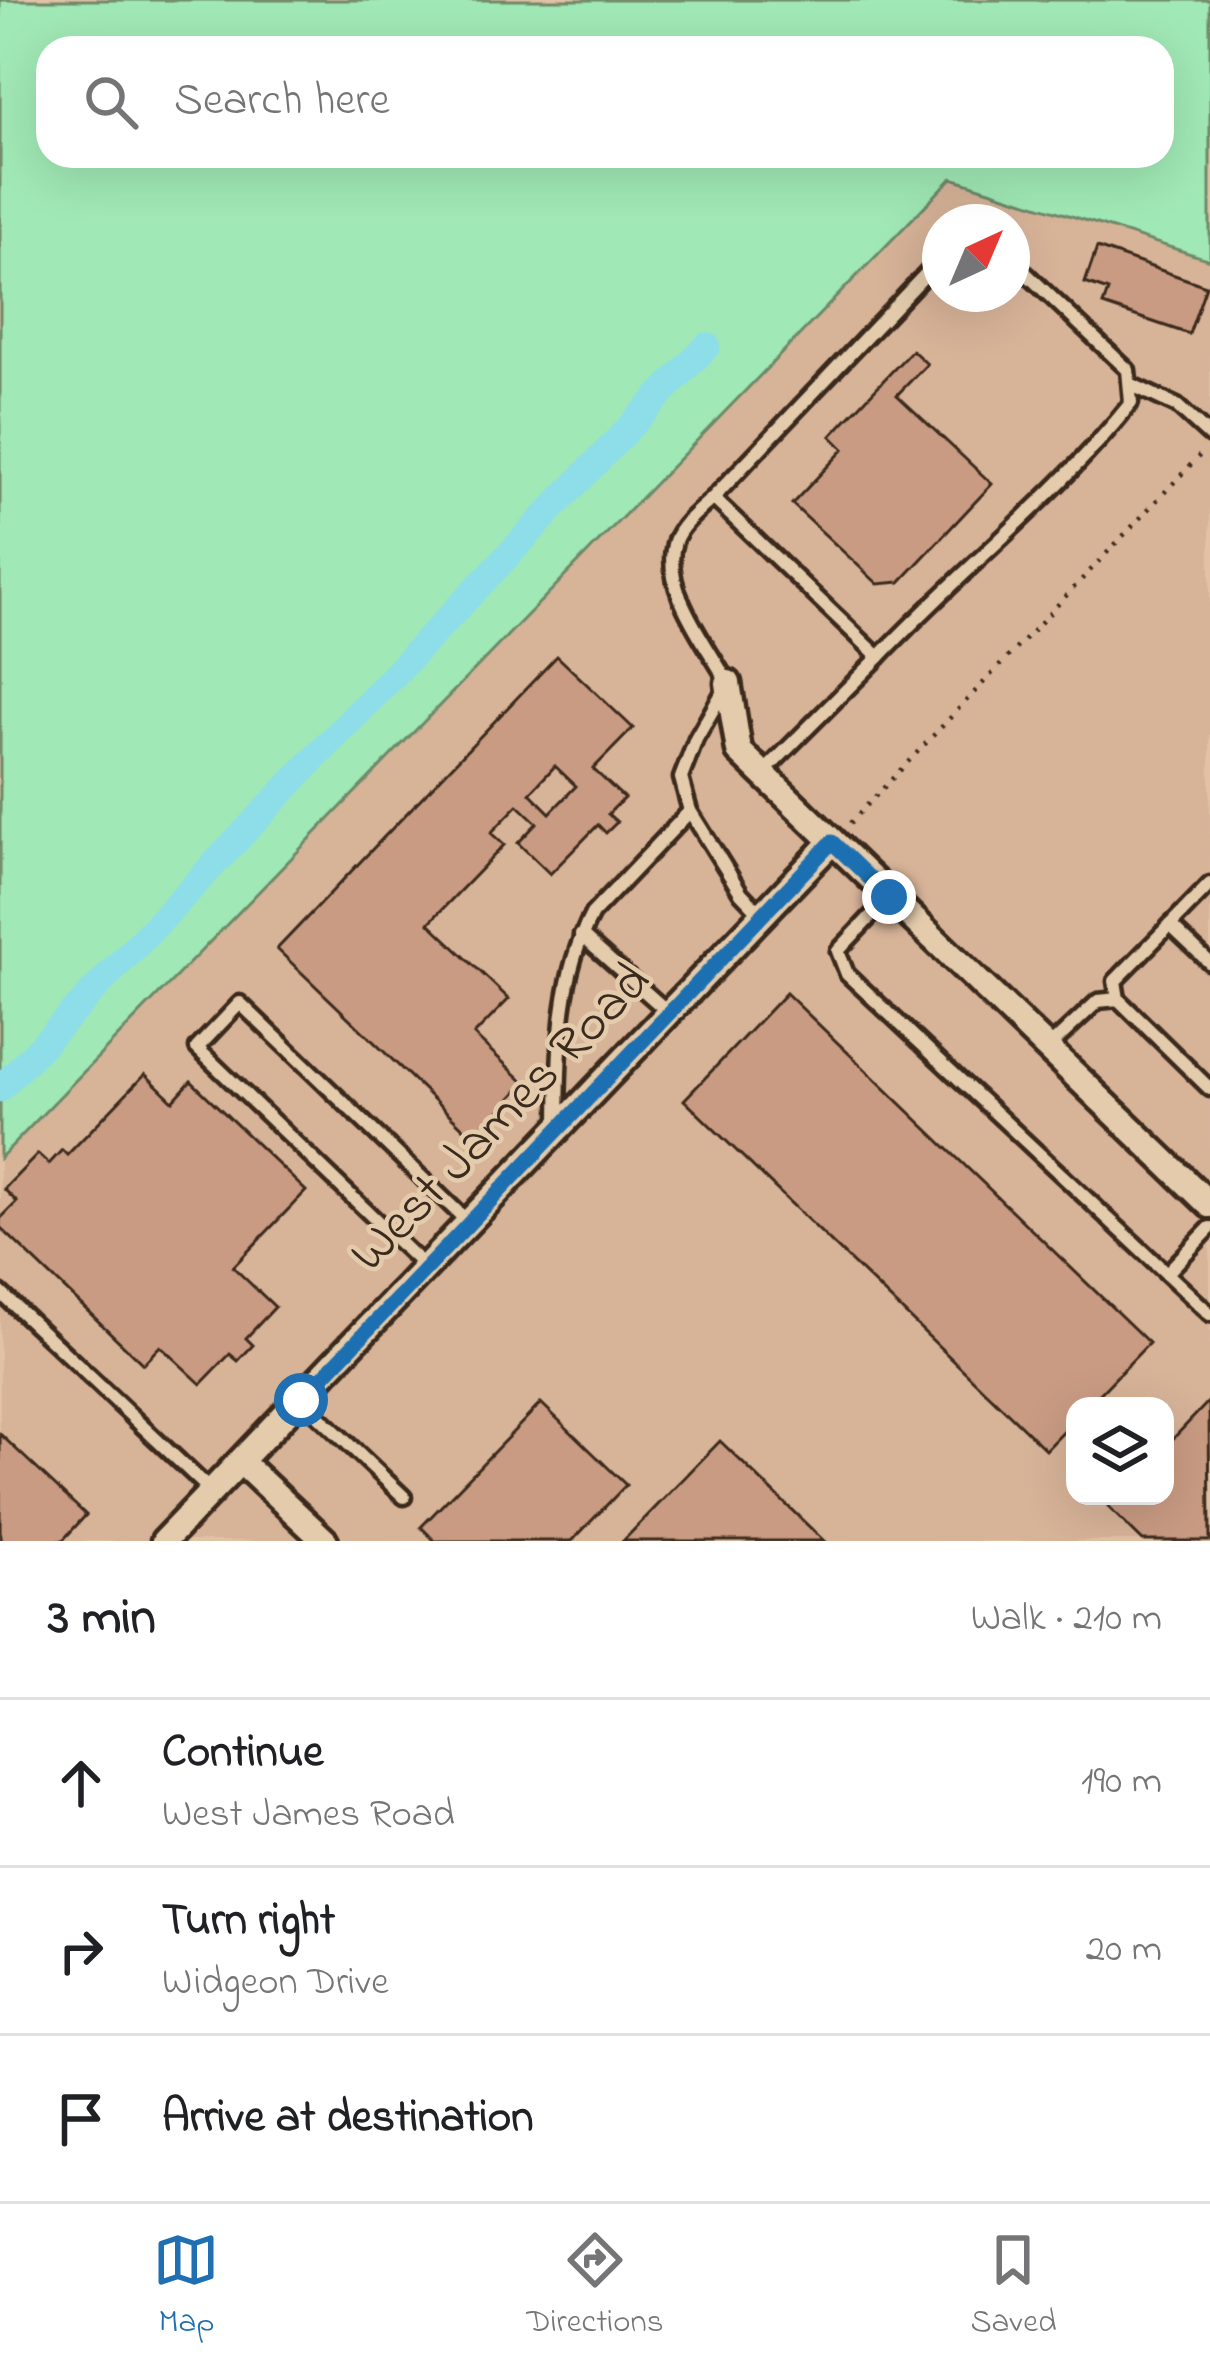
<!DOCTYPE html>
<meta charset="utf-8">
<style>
:root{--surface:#fff;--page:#f6f6f6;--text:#202124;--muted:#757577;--line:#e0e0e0;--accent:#1f6fb2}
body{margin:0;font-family:"Indie Flower",sans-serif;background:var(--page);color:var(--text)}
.controls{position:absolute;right:36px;bottom:36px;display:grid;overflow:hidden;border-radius:24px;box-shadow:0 12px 48px #0002}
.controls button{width:108px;height:108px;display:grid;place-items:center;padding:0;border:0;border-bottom:3px solid var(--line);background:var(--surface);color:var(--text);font:60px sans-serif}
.compass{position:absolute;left:922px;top:204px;width:108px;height:108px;border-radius:50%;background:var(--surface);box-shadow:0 12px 48px #0002;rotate:44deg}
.stop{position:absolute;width:36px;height:36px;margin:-27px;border:9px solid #1f6fb2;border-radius:50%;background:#fff}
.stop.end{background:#1f6fb2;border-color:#fff;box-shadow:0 3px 12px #0008}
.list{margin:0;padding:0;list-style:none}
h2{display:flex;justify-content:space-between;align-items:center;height:156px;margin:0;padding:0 48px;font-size:51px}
h2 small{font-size:39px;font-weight:400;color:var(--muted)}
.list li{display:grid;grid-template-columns:78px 1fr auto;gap:36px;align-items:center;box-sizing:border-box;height:168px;padding:0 48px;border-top:3px solid var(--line)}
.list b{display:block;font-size:45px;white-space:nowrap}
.list p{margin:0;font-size:39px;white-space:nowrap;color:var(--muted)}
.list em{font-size:39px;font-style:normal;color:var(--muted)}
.icon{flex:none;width:66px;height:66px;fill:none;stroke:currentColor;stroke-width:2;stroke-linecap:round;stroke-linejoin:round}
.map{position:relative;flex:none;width:1210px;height:1541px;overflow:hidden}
.search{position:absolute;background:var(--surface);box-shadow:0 12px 48px #0002;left:36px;right:36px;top:36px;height:132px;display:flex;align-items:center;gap:30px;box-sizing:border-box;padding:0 42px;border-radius:36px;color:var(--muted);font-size:45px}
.sheet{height:660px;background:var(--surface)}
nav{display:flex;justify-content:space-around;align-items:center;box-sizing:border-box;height:168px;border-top:3px solid var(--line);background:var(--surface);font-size:33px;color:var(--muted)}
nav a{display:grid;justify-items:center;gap:6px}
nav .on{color:var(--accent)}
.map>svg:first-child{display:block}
.built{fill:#d7b398;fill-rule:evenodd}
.green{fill:#a0e8b5;stroke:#6e896a;stroke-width:3;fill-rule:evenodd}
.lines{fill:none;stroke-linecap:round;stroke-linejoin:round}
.canal{stroke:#8edee9;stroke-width:27}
.building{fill:#c99b83;stroke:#3b2a1e;stroke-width:3;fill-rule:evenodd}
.service-casing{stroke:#3b2a1e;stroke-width:21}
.minor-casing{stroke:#3b2a1e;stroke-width:33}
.path{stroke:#3b2a1e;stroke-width:4.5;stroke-dasharray:3 9;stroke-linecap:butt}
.service{stroke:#e3cbac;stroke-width:12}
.minor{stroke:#e3cbac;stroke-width:24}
.route{stroke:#1f6fb2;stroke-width:15}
.labels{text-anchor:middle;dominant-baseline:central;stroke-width:9;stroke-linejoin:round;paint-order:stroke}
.street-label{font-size:54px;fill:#3b2a1e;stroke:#e3cbac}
</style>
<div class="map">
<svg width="1210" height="1541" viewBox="0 0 1210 1541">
<rect width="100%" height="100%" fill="#e2c2a4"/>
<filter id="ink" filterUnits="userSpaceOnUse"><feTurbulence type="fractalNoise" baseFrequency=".00833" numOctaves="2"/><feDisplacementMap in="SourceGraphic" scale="24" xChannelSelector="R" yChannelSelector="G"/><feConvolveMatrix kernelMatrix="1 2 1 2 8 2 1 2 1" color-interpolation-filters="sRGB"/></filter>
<g filter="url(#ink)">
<path class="built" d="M952,178L1210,260V1541H0V1158ZM940,222H1012V294H940ZM1075,1406H1165V1496H1075Z"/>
<path class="green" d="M0,0H1210V260L952,178L0,1158ZM48,48H1162V156H48Z"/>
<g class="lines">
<path class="canal" d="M0,1089L707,346"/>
</g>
<g class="building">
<path d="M1097,248L1206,286L1189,334L1103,305L1108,291L1085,283Z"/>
<path d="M912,350L927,364L897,395L992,484L900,582L878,584L792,504L844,449L831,436Z"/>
<path d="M557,656L633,728L593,769L624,798L608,814L617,822L606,833L598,825L550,874L518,843L537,823L518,805L491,833L504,845L429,923L509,999L474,1035L525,1083L474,1138L277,949ZM555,766L576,786L550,813L530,793Z"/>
<path d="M786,993L1149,1343L1088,1406H1075V1420L1046,1450L684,1100Z"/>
<path d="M145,1074L173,1101L191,1081L306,1191L233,1267L275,1307L246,1338L253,1345L238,1361L230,1354L201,1384L160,1346L143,1364L0,1227V1219L17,1202L4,1189L38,1154L49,1164L62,1150L67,1155Z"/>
<path d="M1209,1401L1210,1541H1143L1108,1507L1119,1496H1165V1447Z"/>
<path d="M541,1403L626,1485L572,1541H435L421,1527Z"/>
<path d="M0,1434L86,1515L62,1541H0Z"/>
<path d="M720,1441L824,1541H623Z"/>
</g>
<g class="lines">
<defs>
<g id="service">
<path d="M1132,385L1177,406L1210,436"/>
<path d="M713,498L940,259"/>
<path d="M879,657C961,570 1057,496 1131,403L1128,370L1012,260"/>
<path d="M690,811L681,778L696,739L728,683C707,644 660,588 675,541C681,524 700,510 713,498L879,657L763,773"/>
<path d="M889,897L838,951L847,974L1210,1314"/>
<path d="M1170,925L1210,884"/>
<path d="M581,935L669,1013"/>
<path d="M1118,999L1115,981L1170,925L1210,963"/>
<path d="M1048,1048L1098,1001L1118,999L1210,1089"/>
<path d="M558,1123C559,1051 558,979 592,914L690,811L741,893L762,915"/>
<path d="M425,1267L197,1048L240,1003L469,1223"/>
<path d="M1167,1273L1210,1228"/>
<path d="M0,1292L211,1491"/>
<path d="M301,1399L404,1497"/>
</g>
<g id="minor">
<path d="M728,683L739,751L1210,1205"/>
<path d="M241,1462L325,1541"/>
<path d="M164,1541L832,842"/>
</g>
</defs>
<use href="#service" class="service-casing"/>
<use href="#minor" class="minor-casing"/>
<path class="path" d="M850,823L1202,453"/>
<use href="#service" class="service"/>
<use href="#minor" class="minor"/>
</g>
</g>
<g class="lines" filter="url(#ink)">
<path class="route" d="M301,1400L832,842L889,897"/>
</g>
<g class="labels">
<g class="street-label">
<text transform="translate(502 1119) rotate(-46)">West James Road</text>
</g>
</g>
</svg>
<div class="controls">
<button><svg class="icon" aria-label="layers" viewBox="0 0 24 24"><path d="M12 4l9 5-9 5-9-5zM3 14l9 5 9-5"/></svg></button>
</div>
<svg class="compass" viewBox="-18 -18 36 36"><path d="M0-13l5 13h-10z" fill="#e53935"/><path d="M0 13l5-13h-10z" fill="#757577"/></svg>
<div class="stop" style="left:301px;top:1400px"></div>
<div class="stop end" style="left:889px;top:897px"></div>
<div class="search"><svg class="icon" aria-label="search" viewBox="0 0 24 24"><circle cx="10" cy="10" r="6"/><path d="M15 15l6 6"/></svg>Search here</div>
</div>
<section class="sheet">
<h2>3 min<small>Walk · 210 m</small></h2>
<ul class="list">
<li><svg class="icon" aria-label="ahead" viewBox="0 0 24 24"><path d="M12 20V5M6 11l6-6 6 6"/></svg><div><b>Continue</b><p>West James Road</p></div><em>190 m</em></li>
<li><svg class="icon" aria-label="right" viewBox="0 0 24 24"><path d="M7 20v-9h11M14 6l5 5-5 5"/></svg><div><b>Turn right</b><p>Widgeon Drive</p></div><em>20 m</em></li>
<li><svg class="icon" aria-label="arrive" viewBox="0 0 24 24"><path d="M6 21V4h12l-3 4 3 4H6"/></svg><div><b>Arrive at destination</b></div></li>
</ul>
</section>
<nav>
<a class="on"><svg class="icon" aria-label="map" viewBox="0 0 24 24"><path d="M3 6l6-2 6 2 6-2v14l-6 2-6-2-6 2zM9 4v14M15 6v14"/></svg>Map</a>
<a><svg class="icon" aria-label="directions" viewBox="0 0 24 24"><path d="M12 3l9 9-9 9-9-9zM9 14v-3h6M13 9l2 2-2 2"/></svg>Directions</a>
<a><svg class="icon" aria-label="saved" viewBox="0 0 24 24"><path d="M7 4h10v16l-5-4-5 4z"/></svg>Saved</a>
</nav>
